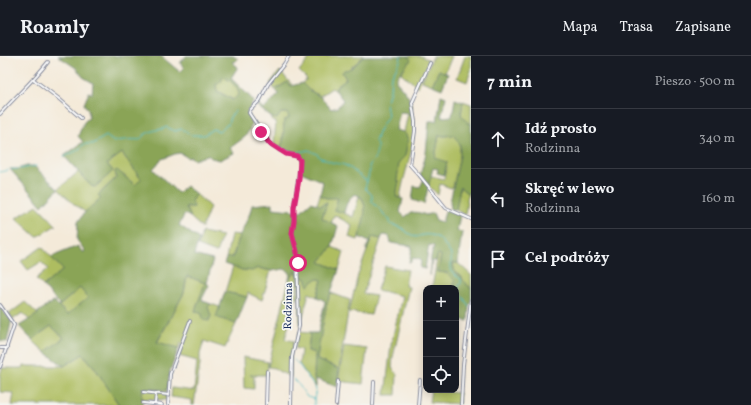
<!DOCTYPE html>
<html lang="pl">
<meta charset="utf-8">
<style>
:root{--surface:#171b24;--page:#20242c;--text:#f1f3f6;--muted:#9ea1a6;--line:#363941}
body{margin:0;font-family:Vollkorn,serif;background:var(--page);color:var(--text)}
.controls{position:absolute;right:12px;bottom:12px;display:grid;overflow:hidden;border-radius:8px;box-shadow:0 2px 10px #0003}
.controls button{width:36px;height:36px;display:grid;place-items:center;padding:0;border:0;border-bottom:1px solid var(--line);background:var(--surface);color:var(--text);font:20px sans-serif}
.stop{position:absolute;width:12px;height:12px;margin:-9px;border:3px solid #db2777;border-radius:50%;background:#fff}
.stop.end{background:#db2777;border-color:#fff;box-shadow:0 1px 4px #0008}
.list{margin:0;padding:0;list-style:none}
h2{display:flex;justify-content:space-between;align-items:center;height:52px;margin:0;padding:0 16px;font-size:17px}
h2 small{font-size:13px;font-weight:400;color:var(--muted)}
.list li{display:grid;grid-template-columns:26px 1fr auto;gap:12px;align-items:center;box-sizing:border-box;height:60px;padding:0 16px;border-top:1px solid var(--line)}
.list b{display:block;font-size:15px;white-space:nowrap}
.list p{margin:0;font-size:13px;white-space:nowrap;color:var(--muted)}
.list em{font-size:13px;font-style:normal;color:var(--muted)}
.icon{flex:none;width:22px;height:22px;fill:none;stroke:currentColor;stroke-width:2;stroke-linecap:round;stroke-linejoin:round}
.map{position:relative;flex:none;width:471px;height:349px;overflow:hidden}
header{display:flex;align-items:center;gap:24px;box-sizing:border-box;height:56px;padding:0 20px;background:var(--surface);border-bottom:1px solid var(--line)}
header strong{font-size:19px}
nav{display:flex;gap:22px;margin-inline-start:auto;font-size:14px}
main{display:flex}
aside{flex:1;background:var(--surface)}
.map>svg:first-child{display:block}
.green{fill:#aebd60;stroke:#64765f}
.forest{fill:#8aa456;stroke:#526a5a;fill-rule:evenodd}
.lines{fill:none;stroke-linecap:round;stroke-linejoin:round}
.stream{stroke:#4ab9c0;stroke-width:1}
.minor-casing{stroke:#888c9c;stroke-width:4}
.minor{stroke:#fff;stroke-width:2}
.route{stroke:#db2777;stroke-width:5}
.labels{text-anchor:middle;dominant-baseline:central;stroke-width:3.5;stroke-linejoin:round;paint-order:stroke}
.street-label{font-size:11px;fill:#1b2f5e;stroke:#f6f6f2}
</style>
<header>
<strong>Roamly</strong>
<nav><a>Mapa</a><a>Trasa</a><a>Zapisane</a></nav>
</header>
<main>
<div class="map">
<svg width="471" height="349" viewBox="0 0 471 349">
<rect width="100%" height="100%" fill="#f6f6f2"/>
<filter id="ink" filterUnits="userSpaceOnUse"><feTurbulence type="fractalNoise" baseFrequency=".025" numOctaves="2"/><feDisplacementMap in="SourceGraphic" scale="8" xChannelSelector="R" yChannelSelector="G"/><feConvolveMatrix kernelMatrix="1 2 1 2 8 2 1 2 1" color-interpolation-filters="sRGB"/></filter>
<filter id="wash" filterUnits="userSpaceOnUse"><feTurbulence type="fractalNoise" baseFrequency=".012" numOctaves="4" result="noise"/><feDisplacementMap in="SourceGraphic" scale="16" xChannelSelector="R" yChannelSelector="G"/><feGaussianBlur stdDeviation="0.9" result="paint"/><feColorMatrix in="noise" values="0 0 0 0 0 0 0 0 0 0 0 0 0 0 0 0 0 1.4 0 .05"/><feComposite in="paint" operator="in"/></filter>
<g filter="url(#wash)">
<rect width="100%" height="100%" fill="#f4ead9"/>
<g class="green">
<path d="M306,0H310L312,2L315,0H364L348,14H344L342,16L346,23L336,30V35L332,32L320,40L309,34L302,27L307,23L299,15L309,3Z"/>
<path d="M408,0H421L429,4L418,31L401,17L410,4Z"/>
<path d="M433,0H452L445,17L439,14L432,29L422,25Z"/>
<path d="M465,0H471V14L467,26L457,22Z"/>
<path d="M280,15L293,30H291L287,26L275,34L270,27Z"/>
<path d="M223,20C231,25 237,30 239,38L234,44L217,35L216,29Z"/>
<path d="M463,45L471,48V68H467L461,59Z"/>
<path d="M412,56C419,86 404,113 400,142L396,141L399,125L397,124L399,105L405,100L408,83L404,76L408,57L411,60Z"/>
<path d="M281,57H287L289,61L288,63L284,64L283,85L280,94L273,89L274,86L276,66L272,65V62Z"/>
<path d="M439,79L444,80L454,79L460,88V100L453,131L451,132L440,128L438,139L428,129L431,120L444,123L447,106L435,102Z"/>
<path d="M122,97L141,123L135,129L122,118H116V122L98,139L101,142L85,156L75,149L58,133L78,116L91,130L95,131L113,115L107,108Z"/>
<path d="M460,131L468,138L465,159L456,154Z"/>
<path d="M196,138L210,151L202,172L190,161V159L186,152L187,150L191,152L194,151L191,145Z"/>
<path d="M320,139L326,142L338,141L335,154L344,157L353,161L359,140C371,148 361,173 358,184L349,181L352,169L334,159L331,168L322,162L327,147H325L320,150L317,148Z"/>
<path d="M37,149L56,169L37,181L16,162Z"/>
<path d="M202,176L222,180L216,197L198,190Z"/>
<path d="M231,178L240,179L232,202H226Z"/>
<path d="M372,181L381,183L363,238L376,240L371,259L349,256L358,219Z"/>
<path d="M42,191L63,214L43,230L36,223L48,213L41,206L28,214L21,205Z"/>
<path d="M332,191L344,196L339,214L320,206Z"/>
<path d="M438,197L441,199L438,216C446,216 450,219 455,225L453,232H432Z"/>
<path d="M453,207H458L471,219V233L463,224L461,220L455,217Z"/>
<path d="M233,210L242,214H253L258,212L271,215L262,244L248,237L247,241L225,236Z"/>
<path d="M385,210L408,214L405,230L409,231L393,301L392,312L397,318L396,339H385L391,289L402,240L377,234Z"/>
<path d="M295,213L297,217V239L285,283L294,285L291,299V321L280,316L274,312L268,311L289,224L292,220Z"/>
<path d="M187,220L205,227L195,255L211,260L208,251L211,248L220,251L217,261L236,268L225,292L204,285L200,298V308L194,349H192V344L171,341L172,332L194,335L197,305L179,300L183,287H181L179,292L157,287L184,237Z"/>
<path d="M299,220L307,223L308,230C313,225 316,221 322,224L317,241L309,237L300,271Z"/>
<path d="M80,232L88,242L67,259L59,250Z"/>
<path d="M331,237L350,244L339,313L317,304L319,288L327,247Z"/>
<path d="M25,246L38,258L29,264L23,257L13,263L9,258Z"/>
<path d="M51,270L64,282L45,296L32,284Z"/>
<path d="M299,276L310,277L308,295L315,297L314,321L315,331L299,308L301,294L295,292Z"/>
<path d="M344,290L367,293L363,328L338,325Z"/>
<path d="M83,298L95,312L119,349H12L14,337L0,336V320L2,312H22L23,310H64Z"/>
<path d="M243,301L268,306L267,319H250L254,320V333L244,332Z"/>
<path d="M143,332L167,334L166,344L142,343Z"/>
<path d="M431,334L459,337V348L429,346Z"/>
</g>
<g class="forest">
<path d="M58,0H161L180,16L184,12L180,7L186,0H233L238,3L236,5L232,6L238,11L231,22C238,30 247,37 254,45L247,56L252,69L245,81L230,92L234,97L220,104L211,102L208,99L194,104L191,101L188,102L180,97L175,98L162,103L153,113L178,137L186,130L196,138L191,145L194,151L193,152L187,150L186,152L190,159V161L185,158L179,169L199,183L194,199L213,204L207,227L209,229L202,243L203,245L211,248L208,251L211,260L209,265L203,264L202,258L195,255L205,227L187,220L184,237L157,286L179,292L170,315L167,334L143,332L142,341L143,349H119L95,312L83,298L64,310L45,296L64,282L51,270L32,284L19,270L38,258V256L54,245L67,259L88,242L80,232L60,249L43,230L63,214L51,201L78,190L83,197L85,195L77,184L78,166L85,156L101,142L98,139L116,122V118L114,116L117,114L135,129L141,123L122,97L107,108L113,115L95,131L91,130L64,100L83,86L78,80L84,66L89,61L88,54L84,48L89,36L92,38L93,27L83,21L76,12ZM223,21C231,24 237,30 239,38L233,44L217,35L216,29L221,26Z"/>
<path d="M364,0H408L411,4C407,9 397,19 396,25C406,37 414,43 411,60L408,57L400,56L396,74L404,76L408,83L405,100L399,106L397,124L399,125L396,141L403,143L400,156L405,161C412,154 418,156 426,159L433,157L436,164L442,166L446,153L448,155L460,159L457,175L462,176L458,207H453V209L455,217L461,220L463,224L471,233V244L469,250L468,265L458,263L457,269L456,232H453L455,225L447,217L438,216L441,199L438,198L436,205H432L430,220L429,219L431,200L434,190L429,189L425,213L420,212L421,204L413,202L411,206H409L412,192L411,190L391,187L389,180L383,179L381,183L372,181L367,195L366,193L369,186L359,181C362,171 369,150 361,141C360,140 357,139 355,138C348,142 346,149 344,157L334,154L338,142H326L320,139L323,126L301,116L302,102L300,99L280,94L283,85L284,64L288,63L289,61L287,57H281L277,63L272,62L257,50L258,48L264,53L279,38L275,34L287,26L291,30L302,27L309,34L321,41L331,53L338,51L343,44L336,35V30L346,23L342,16L344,14C353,14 358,5 364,0Z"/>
<path d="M439,14L448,18L442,33L432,29Z"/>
<path d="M441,39L446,41L441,61L452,60L455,43L463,46L461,59L467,64V67L471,68V133L468,138L460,131L456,154L451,153L450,146L460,100V89L454,79L444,80L439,79L435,102L447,106L444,119L437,117L438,113L433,112L424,148L412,144L414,130L420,131L424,123L420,120L426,97L429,65H437Z"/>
<path d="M27,110H34L58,133L42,150L10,113H17Z"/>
<path d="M311,146L317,148L320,150L326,147H327L322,162L338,170L332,191L320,206L339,214L327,247L319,288L317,304L339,313L337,331L316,323V331H315L314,321L315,297L308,295L310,277H318L325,245L317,241L322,224C316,221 313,226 308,230L307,223L299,220L295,214L292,220L289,224L290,216L284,213L272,215L258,212L252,215L242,214L224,208L226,202L233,201L240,179L250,157L252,149L273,147V152L301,155Z"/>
<path d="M225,236L247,241L236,268L216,261Z"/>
<path d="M0,251L11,264V267L7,286L0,285Z"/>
</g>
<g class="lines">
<g class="stream">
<path d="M299,96L309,94L317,98L320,102C324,102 327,105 331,106C336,108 341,107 347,110C354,114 360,121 367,125L365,132L372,139V146L380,153L386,161L390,164V168L402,172L408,177L416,181C429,176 439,179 446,191C448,194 450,196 451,199C452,212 447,215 461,223V227L458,232L460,237L469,250"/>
<path d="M64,101L78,94L84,88H93L106,80L114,86C118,84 136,83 139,84C141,83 142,81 144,79C148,76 158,73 163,73L166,71L175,75L182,73L191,79H204L213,73L219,75L228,68L230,61L235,55"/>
<path d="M11,113C19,114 27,111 36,110"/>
<path d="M0,116L8,114"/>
<path d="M367,125L370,114L369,110C374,104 378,98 377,90C376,85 374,88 376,83C378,75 383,67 388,60L386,47L390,35L391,21L400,5L401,0"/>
<path d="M294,304L299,309L316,333L314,343"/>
<path d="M293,323L299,329L307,341L314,343V349"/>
</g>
</g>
</g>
<g filter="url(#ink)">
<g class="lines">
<defs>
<g id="minor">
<path d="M289,0L284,8L268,28L260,44L250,54L249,57L269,87L286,97L297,100L300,104V111L294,151V165L292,177L297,196L299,270L292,301L291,349"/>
<path d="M430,7L412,47L415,66V75L410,109L420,120L446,152L471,163"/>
<path d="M33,23L58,42L81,62"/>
<path d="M0,58C16,40 33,25 48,6"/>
<path d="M0,249L14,269L0,311"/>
<path d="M0,292H7"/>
<path d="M143,336L169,339"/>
<path d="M143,347L162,349"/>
<path d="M155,348L156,337"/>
<path d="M168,349L170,318L190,265"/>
<path d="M266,349L267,315"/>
<path d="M336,349L338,325"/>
<path d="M373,349L374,326"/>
<path d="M418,349L420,324"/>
<path d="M461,349L463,309L471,244"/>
</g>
</defs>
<use href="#minor" class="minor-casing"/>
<use href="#minor" class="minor"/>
</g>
</g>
<g class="lines" filter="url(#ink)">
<path class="route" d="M261,76L269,87L286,98L297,100L300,104L299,123L294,151V165L292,177L297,196L298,207"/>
</g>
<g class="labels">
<g class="street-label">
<text transform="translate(289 250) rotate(-89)">Rodzinna</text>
</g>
</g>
</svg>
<div class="controls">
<button>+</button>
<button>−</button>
<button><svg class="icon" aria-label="locate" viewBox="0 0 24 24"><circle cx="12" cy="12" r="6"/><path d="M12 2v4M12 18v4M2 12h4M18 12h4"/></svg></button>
</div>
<div class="stop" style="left:298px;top:207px"></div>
<div class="stop end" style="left:261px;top:76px"></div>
</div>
<aside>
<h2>7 min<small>Pieszo · 500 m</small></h2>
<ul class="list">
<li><svg class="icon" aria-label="ahead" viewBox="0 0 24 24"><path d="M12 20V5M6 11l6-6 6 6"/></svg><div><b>Idź prosto</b><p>Rodzinna</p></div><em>340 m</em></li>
<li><svg class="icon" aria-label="left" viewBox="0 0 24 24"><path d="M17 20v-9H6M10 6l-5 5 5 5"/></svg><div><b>Skręć w lewo</b><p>Rodzinna</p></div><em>160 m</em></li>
<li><svg class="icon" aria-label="arrive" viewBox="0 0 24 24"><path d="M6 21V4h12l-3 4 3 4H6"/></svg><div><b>Cel podróży</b></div></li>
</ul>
</aside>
</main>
